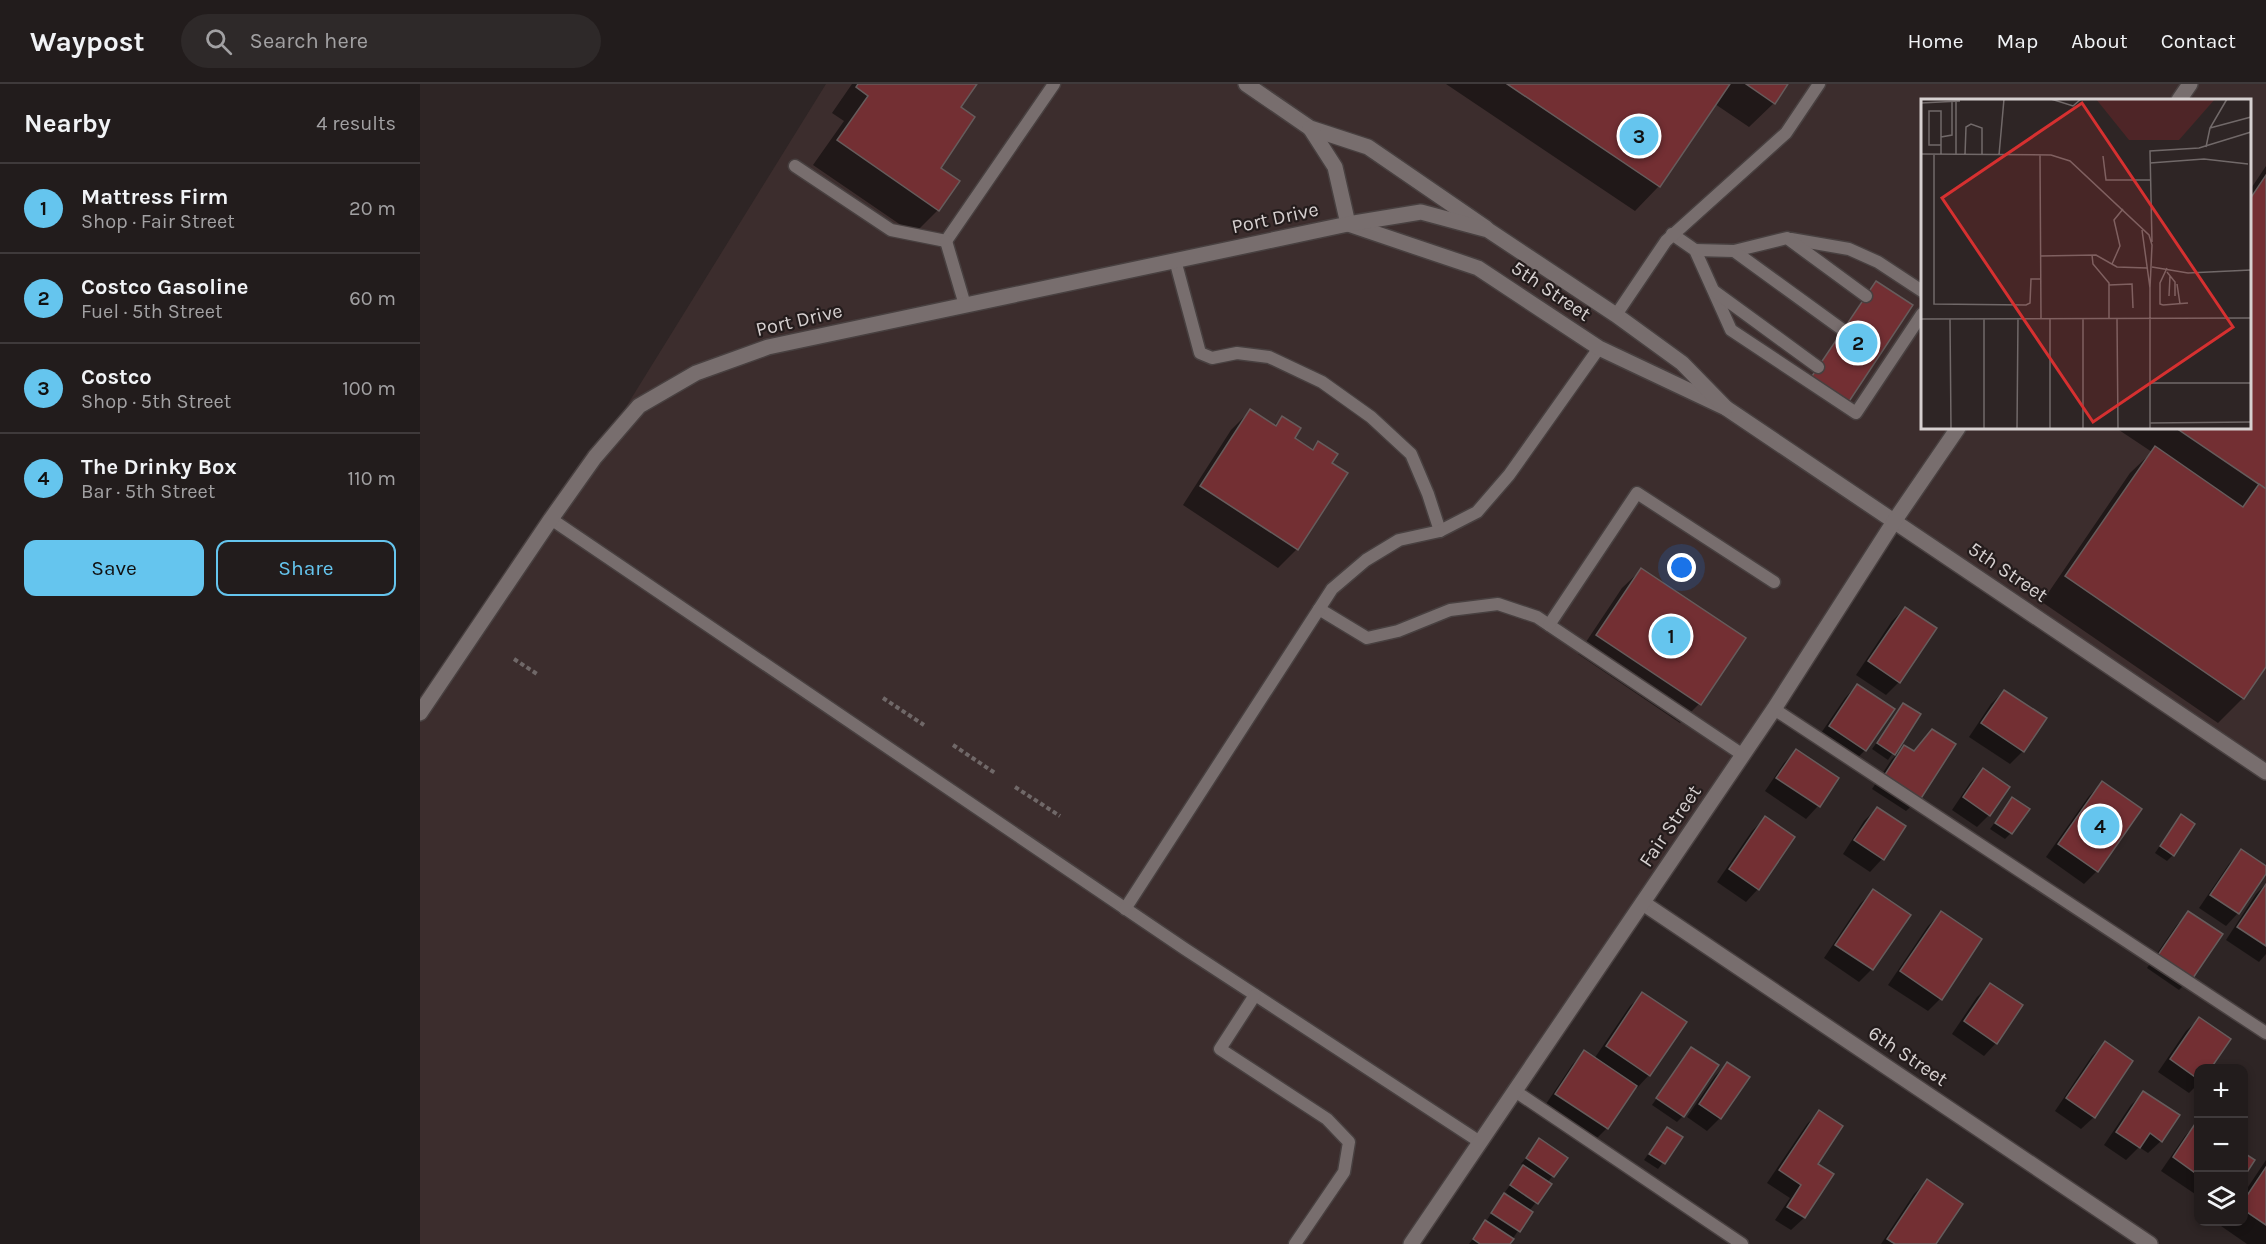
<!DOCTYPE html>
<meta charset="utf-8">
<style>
:root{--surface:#221c1c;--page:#2e2929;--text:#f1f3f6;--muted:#a2a1a3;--line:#3f3a3b;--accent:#65c5ee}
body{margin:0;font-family:Karla,sans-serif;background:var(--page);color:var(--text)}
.controls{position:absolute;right:18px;bottom:18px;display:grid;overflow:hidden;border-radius:12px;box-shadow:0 3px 9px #0003}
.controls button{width:54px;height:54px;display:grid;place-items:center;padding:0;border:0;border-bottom:2px solid var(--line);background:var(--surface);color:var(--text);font:30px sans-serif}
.you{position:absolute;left:1262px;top:484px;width:21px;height:21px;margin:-15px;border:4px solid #fff;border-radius:50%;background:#1a73e8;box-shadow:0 0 0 9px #1a73e833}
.badge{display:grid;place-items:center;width:39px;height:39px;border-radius:50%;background:var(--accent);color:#111;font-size:20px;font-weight:700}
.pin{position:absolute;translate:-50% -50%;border:3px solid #fff;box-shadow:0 2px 6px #0006}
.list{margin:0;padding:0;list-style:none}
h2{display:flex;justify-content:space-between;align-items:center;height:78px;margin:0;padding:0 24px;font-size:26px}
h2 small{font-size:20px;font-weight:400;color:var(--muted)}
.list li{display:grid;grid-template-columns:39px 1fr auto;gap:18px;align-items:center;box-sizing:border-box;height:90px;padding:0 24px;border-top:2px solid var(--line)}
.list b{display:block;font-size:22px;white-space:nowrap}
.list p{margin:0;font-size:20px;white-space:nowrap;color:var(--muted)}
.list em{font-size:20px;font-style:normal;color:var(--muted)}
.actions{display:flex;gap:12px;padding:18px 24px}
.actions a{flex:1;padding:14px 0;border:2px solid var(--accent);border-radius:12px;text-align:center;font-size:21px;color:var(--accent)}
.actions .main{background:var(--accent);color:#111}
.icon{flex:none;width:33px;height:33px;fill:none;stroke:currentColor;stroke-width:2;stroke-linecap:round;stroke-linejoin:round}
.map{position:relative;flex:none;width:1846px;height:1160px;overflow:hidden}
header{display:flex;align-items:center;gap:36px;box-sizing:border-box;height:84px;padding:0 30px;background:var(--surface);border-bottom:2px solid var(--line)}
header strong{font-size:28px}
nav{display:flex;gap:33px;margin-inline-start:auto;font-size:21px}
.search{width:420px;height:54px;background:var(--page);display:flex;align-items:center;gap:15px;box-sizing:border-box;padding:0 21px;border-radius:33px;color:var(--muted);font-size:22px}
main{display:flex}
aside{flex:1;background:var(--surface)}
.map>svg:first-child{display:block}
.built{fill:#3c2d2d;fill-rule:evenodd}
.shadow{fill:#0007}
.building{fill:#732f33;stroke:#665c5c;stroke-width:1.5}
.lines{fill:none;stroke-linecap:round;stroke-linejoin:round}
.lane-casing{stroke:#484040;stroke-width:15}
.street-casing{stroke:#484040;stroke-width:18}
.secondary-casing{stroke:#484040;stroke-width:18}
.path{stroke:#706868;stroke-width:4;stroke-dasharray:4.5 3;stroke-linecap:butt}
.lane{stroke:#786e6e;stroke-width:12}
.street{stroke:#786e6e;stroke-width:15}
.secondary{stroke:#786e6e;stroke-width:15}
.labels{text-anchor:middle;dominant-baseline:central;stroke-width:4.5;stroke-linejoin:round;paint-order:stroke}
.street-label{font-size:20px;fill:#d6d0d0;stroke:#241c1c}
.inset-road{fill:none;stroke:#716969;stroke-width:1.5}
.view{fill:#d63030;fill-opacity:0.15;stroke:#d63030;stroke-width:3}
.inset-edge{fill:none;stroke:#d6d0d0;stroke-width:3}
</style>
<header>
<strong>Waypost</strong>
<div class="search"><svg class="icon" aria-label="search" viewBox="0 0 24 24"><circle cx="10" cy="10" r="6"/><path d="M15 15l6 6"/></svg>Search here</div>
<nav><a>Home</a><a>Map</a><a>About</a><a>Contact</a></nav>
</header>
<main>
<aside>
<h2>Nearby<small>4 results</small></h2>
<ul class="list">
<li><span class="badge">1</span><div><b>Mattress Firm</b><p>Shop · Fair Street</p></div><em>20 m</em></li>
<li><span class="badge">2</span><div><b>Costco Gasoline</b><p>Fuel · 5th Street</p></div><em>60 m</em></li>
<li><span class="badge">3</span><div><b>Costco</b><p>Shop · 5th Street</p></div><em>100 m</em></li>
<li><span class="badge">4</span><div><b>The Drinky Box</b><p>Bar · 5th Street</p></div><em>110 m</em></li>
</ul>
<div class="actions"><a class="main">Save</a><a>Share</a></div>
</aside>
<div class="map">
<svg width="1846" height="1160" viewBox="0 0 1846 1160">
<rect width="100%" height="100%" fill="#2e2525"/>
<path class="built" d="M406,0H1846V688L1475,436L991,1160H0V628L175,373ZM1502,16H1830V344H1502Z"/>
<g class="shadow">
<path d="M432,0H555L539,23L519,84L518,126L494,150L393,81L424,37L412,29Z"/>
<path d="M1026,0H1366L1354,19L1329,43L1295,20L1239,102L1215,127Z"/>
<path d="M1846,82V580L1823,614L1798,639L1622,518L1710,389L1732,368L1696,344H1830V106Z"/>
<path d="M1456,199L1491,222L1386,301L1450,205Z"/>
<path d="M830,327L853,342L862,334L873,355L891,367L898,359L910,380L877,465L858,484L763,421L811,346Z"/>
<path d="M1221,486L1279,620L1260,639L1158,570L1202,504Z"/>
<path d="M1485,524L1515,545L1479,598L1466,611L1436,591L1472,537Z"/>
<path d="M1437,601L1445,666L1433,679L1397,655L1425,614Z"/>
<path d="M1584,607L1625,635L1603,667L1590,680L1549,653L1571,620Z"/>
<path d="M1484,621L1499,631L1468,676L1452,665Z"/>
<path d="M1512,647L1499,715L1486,727L1452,705L1472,675L1484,663L1492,668Z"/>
<path d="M1376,667L1417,694L1398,722L1386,735L1345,707L1364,679Z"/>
<path d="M1563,686L1569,731L1557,743L1532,726L1550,699Z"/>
<path d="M1682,699L1677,787L1664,800L1626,773L1669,712Z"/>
<path d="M1592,715L1591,749L1585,755L1570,745Z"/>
<path d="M1457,724L1484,743L1462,775L1450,788L1423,770L1444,737Z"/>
<path d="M1345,734L1338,805L1326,818L1297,798L1332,747Z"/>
<path d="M1756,738L1753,771L1747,777L1735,769Z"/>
<path d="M1822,767L1846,783V787L1818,829L1806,842L1779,824L1809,780Z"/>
<path d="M1846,800V870L1839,878L1806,856L1836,810Z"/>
<path d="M1453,807L1452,885L1439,898L1404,874L1440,820Z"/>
<path d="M1521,829L1520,915L1508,927L1468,901L1508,842Z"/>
<path d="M1768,829L1772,893L1759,906L1727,884L1756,842Z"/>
<path d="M1570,901L1576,959L1564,972L1532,950L1557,913Z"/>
<path d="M1223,910L1229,991L1217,1004L1215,1002L1187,1044L1174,1057L1124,1023L1152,981L1164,968L1174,975L1210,922Z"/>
<path d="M1779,935L1809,955L1790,984H1778V1000L1769,1009L1738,988L1766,947Z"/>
<path d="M1685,959L1674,1033L1661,1045L1635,1027L1672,972Z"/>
<path d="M1272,965L1263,1032L1257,1038L1232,1021Z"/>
<path d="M1307,980L1300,1034L1287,1047L1267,1033L1295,992Z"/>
<path d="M1723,1009L1741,1057L1728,1069L1719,1063L1706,1076L1684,1061L1711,1021Z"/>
<path d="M1399,1028L1395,1080L1412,1091L1384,1134L1371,1146L1355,1136L1370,1114L1347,1099L1387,1040Z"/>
<path d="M1777,1039L1778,1040V1112L1741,1087L1765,1052Z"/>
<path d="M1247,1044L1261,1054L1238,1085L1224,1076Z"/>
<path d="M1120,1056L1146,1075L1127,1099L1130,1101L1109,1127L1111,1129L1098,1147L1089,1160H1049L1067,1136L1079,1117L1087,1109L1085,1108L1104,1082L1101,1080Z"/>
<path d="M1846,1076V1160H1827L1801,1142L1805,1138H1824V1109Z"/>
<path d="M1507,1097L1515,1160H1461L1494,1110Z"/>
</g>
<g class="building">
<path d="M438,0H557L541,23L555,33L521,84L540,97L519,127L417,56L448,12L436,3Z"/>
<path d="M1087,0H1310L1240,103Z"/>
<path d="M1326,0H1368L1355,20Z"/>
<path d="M1846,91V405L1756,344H1830V115Z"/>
<path d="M1456,197L1493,221L1428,319L1390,295Z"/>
<path d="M830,325L856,342L862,332L881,344L875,354L893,366L898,357L918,370L912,379L928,389L878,466L780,402Z"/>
<path d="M1735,362L1823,423L1839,400L1846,405V583L1824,615L1645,492Z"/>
<path d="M1221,484L1326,554L1281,621L1176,551Z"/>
<path d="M1485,523L1517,544L1480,599L1448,577Z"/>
<path d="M1437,600L1475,625L1446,667L1409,642Z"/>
<path d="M1584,606L1627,634L1604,668L1561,639Z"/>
<path d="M1483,619L1501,630L1475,671L1457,659Z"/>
<path d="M1512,645L1536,660L1500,716L1464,692L1484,661L1494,667Z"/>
<path d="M1376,665L1419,694L1400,723L1356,694Z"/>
<path d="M1563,684L1590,703L1570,732L1543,713Z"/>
<path d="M1682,697L1722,725L1678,788L1638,760Z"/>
<path d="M1592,713L1610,725L1592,750L1575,739Z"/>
<path d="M1457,723L1486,742L1464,776L1434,756Z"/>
<path d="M1761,730L1775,740L1754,772L1740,762Z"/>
<path d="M1345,732L1375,753L1339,806L1309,785Z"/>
<path d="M1821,765L1846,782V790L1819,830L1790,811Z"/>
<path d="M1846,800V862L1817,843Z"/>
<path d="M1453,805L1491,831L1453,886L1415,861Z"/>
<path d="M1521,827L1562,855L1522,916L1480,887Z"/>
<path d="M1768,827L1803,850L1773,894L1738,871Z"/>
<path d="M1570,899L1603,921L1577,960L1544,937Z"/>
<path d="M1222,908L1267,938L1230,992L1186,962Z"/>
<path d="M1779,933L1811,955L1791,984H1778V995L1750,975Z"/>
<path d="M1685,957L1713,977L1675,1034L1646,1014Z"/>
<path d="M1271,963L1299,981L1264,1033L1236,1014Z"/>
<path d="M1164,966L1217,1002L1188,1045L1135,1010Z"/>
<path d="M1307,978L1330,993L1301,1035L1279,1020Z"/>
<path d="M1723,1007L1760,1031L1742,1058L1730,1049L1720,1064L1696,1048Z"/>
<path d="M1399,1026L1423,1042L1398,1080L1414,1090L1385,1134L1367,1123L1381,1101L1359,1086Z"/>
<path d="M1777,1037L1778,1038V1091L1753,1073Z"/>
<path d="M1247,1043L1263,1053L1245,1080L1229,1070Z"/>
<path d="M1119,1054L1148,1074L1134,1093L1106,1074Z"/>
<path d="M1824,1069L1835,1076L1824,1093Z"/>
<path d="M1103,1081L1132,1100L1118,1120L1090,1101Z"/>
<path d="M1846,1083V1141L1824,1126V1116Z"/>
<path d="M1507,1095L1543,1120L1516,1160H1475L1467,1155Z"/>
<path d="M1084,1109L1113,1128L1100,1148L1071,1129Z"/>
<path d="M1065,1136L1094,1155L1090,1160H1060L1053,1155Z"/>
</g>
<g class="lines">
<defs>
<g id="lane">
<path d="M375,82L471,146L526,157L634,0"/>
<path d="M1252,150L1275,166L1311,246L1436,329L1502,230"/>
<path d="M1371,155L1429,165L1458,178L1502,207"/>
<path d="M526,157L545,221"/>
<path d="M1275,166L1314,167L1367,154L1446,212"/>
<path d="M1314,167L1423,246"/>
<path d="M755,176L780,269L792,274L817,269L849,273L902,298L951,333L991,370L1008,410L1020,447"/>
<path d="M1294,207L1398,283"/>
<path d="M1196,231L1246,157L1366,49L1399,0"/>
<path d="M131,435L765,865L1060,1058"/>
<path d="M899,525L947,554L978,547L1030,526L1078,520L1117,533L1323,671"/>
<path d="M1129,541L1217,409L1354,498"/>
<path d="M1354,625L1846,949"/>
<path d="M705,825L912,505L946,476L979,456L1020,447L1057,428L1089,391L1179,264"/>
<path d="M835,911L800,965L907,1035L929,1058L924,1088L875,1160"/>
<path d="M1095,1007L1322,1160"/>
</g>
<g id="street">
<path d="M826,0L890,44L948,63L1066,144"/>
<path d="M890,44L915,83L928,140"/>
<path d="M1223,819L1730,1160"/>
</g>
<g id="secondary">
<path d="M1759,16L1770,0"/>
<path d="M931,141L1058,184L1179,264L1306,324L1846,688"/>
<path d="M0,629L131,435L175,373L219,322L276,289L348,263L928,140L1001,128L1068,146L1196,231L1262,279L1306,324"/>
<path d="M991,1160L1354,625L1475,436L1538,344"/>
</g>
</defs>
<use href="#lane" class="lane-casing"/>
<use href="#street" class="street-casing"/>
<use href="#secondary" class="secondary-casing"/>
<g class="path">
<path d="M94,575L117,590"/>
<path d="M463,614L504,641"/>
<path d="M533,661L575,689"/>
<path d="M595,703L640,732"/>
</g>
<use href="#lane" class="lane"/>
<use href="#street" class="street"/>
<use href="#secondary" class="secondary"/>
</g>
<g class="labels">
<g class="street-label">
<text transform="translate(855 134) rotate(-12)">Port Drive</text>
<text transform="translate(1131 207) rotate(34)">5th Street</text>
<text transform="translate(379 236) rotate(-13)">Port Drive</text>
<text transform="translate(1588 488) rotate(34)">5th Street</text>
<text transform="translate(1250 742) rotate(-56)">Fair Street</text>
<text transform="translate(1488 972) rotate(34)">6th Street</text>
</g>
</g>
<g transform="translate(1501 15)">
<rect width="330" height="330" fill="#2e2525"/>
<path d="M175,0H294L258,41H208Z" fill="#4e2527"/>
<path class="inset-road" d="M130,0L152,7L160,0M0,4L39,2M289,29L330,18M20,38L31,36V3M20,46H8V12H20V56M285,48L289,29L306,0M0,55L130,56L149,62L228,136L231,146L229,189M13,56V205L105,206L109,204L110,180H119M35,56V3M44,56L45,28L50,25L61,29V56M78,56L83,0M119,56L120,220M182,57L185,81H229M229,64L283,60L327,65M221,131L229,189V330M231,143L229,52L278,49L330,33M171,156L172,165L188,184V220M119,157L175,156L196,168L226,169M191,165L199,147L193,121L202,110M231,168L267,174L330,171M246,173L254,183V197M256,185L259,205M188,186L211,185L212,209M248,197L249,177M242,206L239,205V184L246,169M242,206L267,204M0,220L330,219M29,220L30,330M63,220V330M129,220V330M162,220V330M196,220L197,330M229,284H330M229,324L330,323M96,330L97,219"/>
<path class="view" d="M161,4L312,228L172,323L21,99Z"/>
<rect width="330" height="330" class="inset-edge"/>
</g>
</svg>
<div class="controls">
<button>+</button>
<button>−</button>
<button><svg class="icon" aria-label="layers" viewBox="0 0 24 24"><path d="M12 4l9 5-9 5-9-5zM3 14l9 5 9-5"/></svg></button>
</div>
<div class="you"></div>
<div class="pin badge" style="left:1251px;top:552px">1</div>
<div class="pin badge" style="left:1438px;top:259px">2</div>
<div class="pin badge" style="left:1219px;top:52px">3</div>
<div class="pin badge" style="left:1680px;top:742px">4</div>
</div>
</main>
